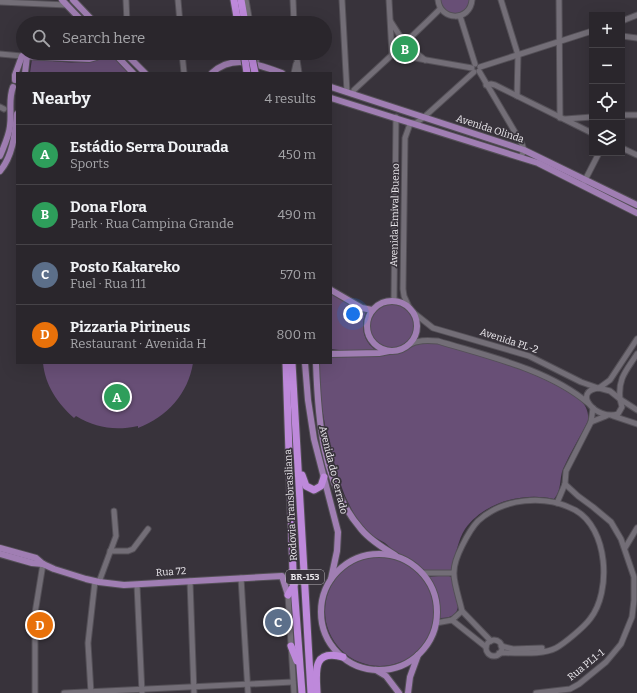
<!DOCTYPE html>
<meta charset="utf-8">
<style>
:root{--surface:#2a262c;--page:#322e34;--text:#f1f3f6;--muted:#a5a5a9;--line:#464348;--accent:#d79bf9}
body{margin:0;font-family:Bitter,serif;background:var(--page);color:var(--text)}
.controls{position:absolute;right:12px;top:12px;display:grid;overflow:hidden;border-radius:0px;box-shadow:0 4px 16px #0002}
.controls button{width:36px;height:36px;display:grid;place-items:center;padding:0;border:0;border-bottom:1px solid var(--line);background:var(--surface);color:var(--text);font:20px sans-serif}
.you{position:absolute;left:353px;top:314px;width:14px;height:14px;margin:-10px;border:3px solid #fff;border-radius:50%;background:#1a73e8;box-shadow:0 0 0 6px #1a73e833}
.badge{display:grid;place-items:center;width:26px;height:26px;border-radius:50%;background:var(--accent);color:#fff;font-size:13px;font-weight:700}
.pin{position:absolute;translate:-50% -50%;border:2px solid #fff;box-shadow:0 1px 4px #0006}
.list{margin:0;padding:0;list-style:none}
h2{display:flex;justify-content:space-between;align-items:center;height:52px;margin:0;padding:0 16px;font-size:17px}
h2 small{font-size:13px;font-weight:400;color:var(--muted)}
.list li{display:grid;grid-template-columns:26px 1fr auto;gap:12px;align-items:center;box-sizing:border-box;height:60px;padding:0 16px;border-top:1px solid var(--line)}
.list b{display:block;font-size:15px;white-space:nowrap}
.list p{margin:0;font-size:13px;white-space:nowrap;color:var(--muted)}
.list em{font-size:13px;font-style:normal;color:var(--muted)}
.icon{flex:none;width:22px;height:22px;fill:none;stroke:currentColor;stroke-width:2;stroke-linecap:round;stroke-linejoin:round}
.map{position:relative;flex:none;width:637px;height:693px;overflow:hidden}
.search{position:absolute;background:var(--surface);box-shadow:0 4px 16px #0002;left:16px;top:16px;width:316px;height:44px;display:flex;align-items:center;gap:10px;box-sizing:border-box;padding:0 14px;border-radius:22px;color:var(--muted);font-size:15px}
.panel{position:absolute;background:var(--surface);box-shadow:0 4px 16px #0002;left:16px;top:72px;width:316px;height:292px;border-radius:0px}
.map>svg:first-child{display:block}
.green{fill:#684f76}
.lines{fill:none;stroke-linecap:round;stroke-linejoin:round}
.minor-casing{stroke:#545057;stroke-width:7}
.major-casing{stroke:#545057;stroke-width:8}
.highway-casing{stroke:#545057;stroke-width:9}
.minor{stroke:#736e77;stroke-width:5}
.major{stroke:#a07eb3;stroke-width:6}
.highway{stroke:#be89db;stroke-width:7}
.highway-bridge-casing{stroke:#545057;stroke-width:9;stroke-linecap:butt}
.highway-bridge{stroke:#be89db;stroke-width:7}
.labels{text-anchor:middle;dominant-baseline:central;stroke-width:3.5;stroke-linejoin:round;paint-order:stroke}
.shield{fill:#38333b;stroke:#b5b2b8;stroke-width:1}
.shield-label{font-size:9px;font-weight:bold;fill:#ebe8ed}
.street-label{font-size:10px;fill:#ebe8ed;stroke:#38333b}
</style>
<div class="map">
<svg width="637" height="693" viewBox="0 0 637 693">
<rect width="100%" height="100%" fill="#38333b"/>
<g class="green">
<path d="M440,0H470C464,19 445,19 440,0Z"/>
<path d="M107,53H111L130,73H30L32,59C59,61 83,68 107,53Z"/>
<path d="M331,293L360,310L366,312C360,325 363,342 376,350H339L331,349Z"/>
<circle cx="392" cy="325" r="23"/>
<path d="M434,341C476,355 519,365 558,386C565,390 573,394 579,399C586,405 589,412 588,421C580,437 570,453 563,469C559,479 562,490 554,499C523,492 484,502 465,529C458,539 455,559 451,570L448,572L424,570L415,562L394,551L385,543L362,530L345,496L339,480L327,436L321,402L319,365L320,363H331V356L391,354L416,344Z"/>
<path d="M43,363H193C188,394 167,417 138,428V426C115,431 96,428 76,416L74,418C58,404 45,385 43,363Z"/>
<circle cx="380" cy="611" r="55"/>
<path d="M447,575L451,577C457,595 468,619 439,618C439,603 437,591 429,577Z"/>
</g>
<g class="lines">
<defs>
<g id="minor">
<path d="M126,0L127,23"/>
<path d="M178,0L180,23"/>
<path d="M246,0L250,23"/>
<path d="M293,0L294,23"/>
<path d="M342,0L347,92"/>
<path d="M389,0L392,54L472,68"/>
<path d="M438,0C440,21 470,22 472,0"/>
<path d="M501,0L518,55L517,96"/>
<path d="M559,0L560,118"/>
<path d="M0,2L67,5"/>
<path d="M460,16L475,64"/>
<path d="M622,21L637,15"/>
<path d="M391,22L405,44L425,60"/>
<path d="M622,36L637,38"/>
<path d="M182,53L184,73"/>
<path d="M255,53L257,65"/>
<path d="M296,53L299,73"/>
<path d="M0,54L22,56"/>
<path d="M480,67L592,31"/>
<path d="M479,71L522,144L524,150L521,157"/>
<path d="M294,73L296,64"/>
<path d="M486,85L491,84L495,85L592,133"/>
<path d="M353,94L354,90C383,63 412,37 440,9"/>
<path d="M0,107L4,109"/>
<path d="M622,115H637"/>
<path d="M565,119L592,117"/>
<path d="M411,123H416L423,118L474,72"/>
<path d="M622,148L637,155"/>
<path d="M584,182L599,153"/>
<path d="M394,300L396,117"/>
<path d="M409,307L404,296L403,289L405,138L410,124"/>
<path d="M414,313L433,328L529,356L581,382L598,388"/>
<path d="M408,345C418,340 426,340 438,341C487,356 548,369 588,403"/>
<path d="M599,388L610,391L620,399L622,407L618,414C596,421 571,391 599,388Z"/>
<path d="M599,388L610,380L637,339"/>
<path d="M620,399C618,378 626,371 637,354"/>
<path d="M620,399L637,410"/>
<path d="M613,416L637,424"/>
<path d="M591,422L606,416"/>
<path d="M557,503L565,484L566,471L591,422L593,408"/>
<path d="M625,548L637,528"/>
<path d="M110,551H128L133,549L148,529"/>
<path d="M422,573H453"/>
<path d="M241,578L248,693"/>
<path d="M190,581L194,693"/>
<path d="M99,582L116,536L114,511"/>
<path d="M137,585L142,693"/>
<path d="M288,595L294,693"/>
<path d="M462,611L491,641"/>
<path d="M452,620L462,611C460,601 453,581 454,572C454,564 458,554 462,546C466,538 471,528 478,521C503,498 545,494 575,510C608,528 612,591 590,619C584,627 565,643 556,648C541,656 515,652 499,653"/>
<path d="M436,623L452,620L486,647"/>
<circle cx="494" cy="648" r="8"/>
<path d="M501,646L513,649L542,648"/>
<path d="M35,693V613L43,564"/>
<path d="M64,693L293,682"/>
<path d="M91,693L88,643L95,581"/>
<path d="M536,693L570,689L579,684L606,662L621,644L632,617L634,600V577L621,539L611,522L593,507L578,496L565,484"/>
</g>
<g id="major">
<path d="M62,0L84,23"/>
<path d="M73,0L95,23"/>
<path d="M114,53L133,73"/>
<path d="M125,53L145,73"/>
<path d="M25,73L27,56"/>
<path d="M212,73C234,53 258,65 282,73"/>
<path d="M15,80V75L22,56L89,59L96,57L103,53"/>
<path d="M331,87L524,150L637,205"/>
<path d="M331,98L538,163L637,213"/>
<path d="M0,156C4,146 9,136 10,126C12,113 8,100 13,87"/>
<path d="M0,171C13,156 15,133 17,114"/>
<path d="M331,290L362,308L372,310"/>
<circle cx="392" cy="326" r="25"/>
<path d="M331,354L379,353L389,351"/>
<path d="M305,363L308,400L314,439L338,532L337,551L331,579"/>
<path d="M316,363C318,419 322,484 361,529C370,540 383,548 395,555"/>
<path d="M0,548L36,558L43,564L54,569L86,579L99,582L124,585L282,576L288,595"/>
<path d="M0,554L32,563L43,564"/>
<circle cx="379" cy="612" r="58"/>
<path d="M376,670L386,676L399,693"/>
<path d="M408,693L410,677L418,655"/>
</g>
<g id="highway">
<path d="M234,0L238,23"/>
<path d="M241,0L245,23"/>
<path d="M286,363L293,572L302,693"/>
<path d="M292,363L311,693"/>
<path d="M302,475L306,486L314,490L321,486L324,477"/>
<path d="M288,595L294,585"/>
<path d="M291,646L297,661"/>
<path d="M317,693C316,671 312,649 343,657"/>
</g>
</defs>
<use href="#minor" class="minor-casing"/>
<use href="#major" class="major-casing"/>
<use href="#highway" class="highway-casing"/>
<use href="#minor" class="minor"/>
<use href="#major" class="major"/>
<use href="#highway" class="highway"/>
<defs>
<g id="highway-bridge">
<path d="M244,53L247,73"/>
<path d="M251,53L255,73"/>
</g>
</defs>
<use href="#highway-bridge" class="highway-bridge-casing"/>
<use href="#highway-bridge" class="highway-bridge"/>
</g>
<g class="labels">
<rect class="shield" x="286" y="570" width="38" height="14" rx="3"/>
<g class="shield-label">
<text x="305" y="577">BR-153</text>
</g>
<g class="street-label">
<text transform="translate(490 129) rotate(18)">Avenida Olinda</text>
<text transform="translate(395 215) rotate(-89)">Avenida Emival Bueno</text>
<text transform="translate(509 341) rotate(18)">Avenida PL-2</text>
<text transform="translate(333 470) rotate(76)">Avenida do Cerrado</text>
<text transform="translate(291 505) rotate(-93)">Rodovia Transbrasiliana</text>
<text transform="translate(171 572) rotate(-4)">Rua 72</text>
<text transform="translate(586 665) rotate(-39)">Rua PL1-1</text>
</g>
</g>
</svg>
<div class="controls">
<button>+</button>
<button>−</button>
<button><svg class="icon" aria-label="locate" viewBox="0 0 24 24"><circle cx="12" cy="12" r="6"/><path d="M12 2v4M12 18v4M2 12h4M18 12h4"/></svg></button>
<button><svg class="icon" aria-label="layers" viewBox="0 0 24 24"><path d="M12 4l9 5-9 5-9-5zM3 14l9 5 9-5"/></svg></button>
</div>
<div class="you"></div>
<div class="pin badge" style="left:117px;top:397px;background:#2e9e5b">A</div>
<div class="pin badge" style="left:405px;top:49px;background:#2e9e5b">B</div>
<div class="pin badge" style="left:278px;top:622px;background:#5c6f8a">C</div>
<div class="pin badge" style="left:40px;top:625px;background:#e8710a">D</div>
<div class="search"><svg class="icon" aria-label="search" viewBox="0 0 24 24"><circle cx="10" cy="10" r="6"/><path d="M15 15l6 6"/></svg>Search here</div>
<section class="panel">
<h2>Nearby<small>4 results</small></h2>
<ul class="list">
<li><span class="badge" style="background:#2e9e5b">A</span><div><b>Estádio Serra Dourada</b><p>Sports</p></div><em>450 m</em></li>
<li><span class="badge" style="background:#2e9e5b">B</span><div><b>Dona Flora</b><p>Park · Rua Campina Grande</p></div><em>490 m</em></li>
<li><span class="badge" style="background:#5c6f8a">C</span><div><b>Posto Kakareko</b><p>Fuel · Rua 111</p></div><em>570 m</em></li>
<li><span class="badge" style="background:#e8710a">D</span><div><b>Pizzaria Pirineus</b><p>Restaurant · Avenida H</p></div><em>800 m</em></li>
</ul>
</section>
</div>
